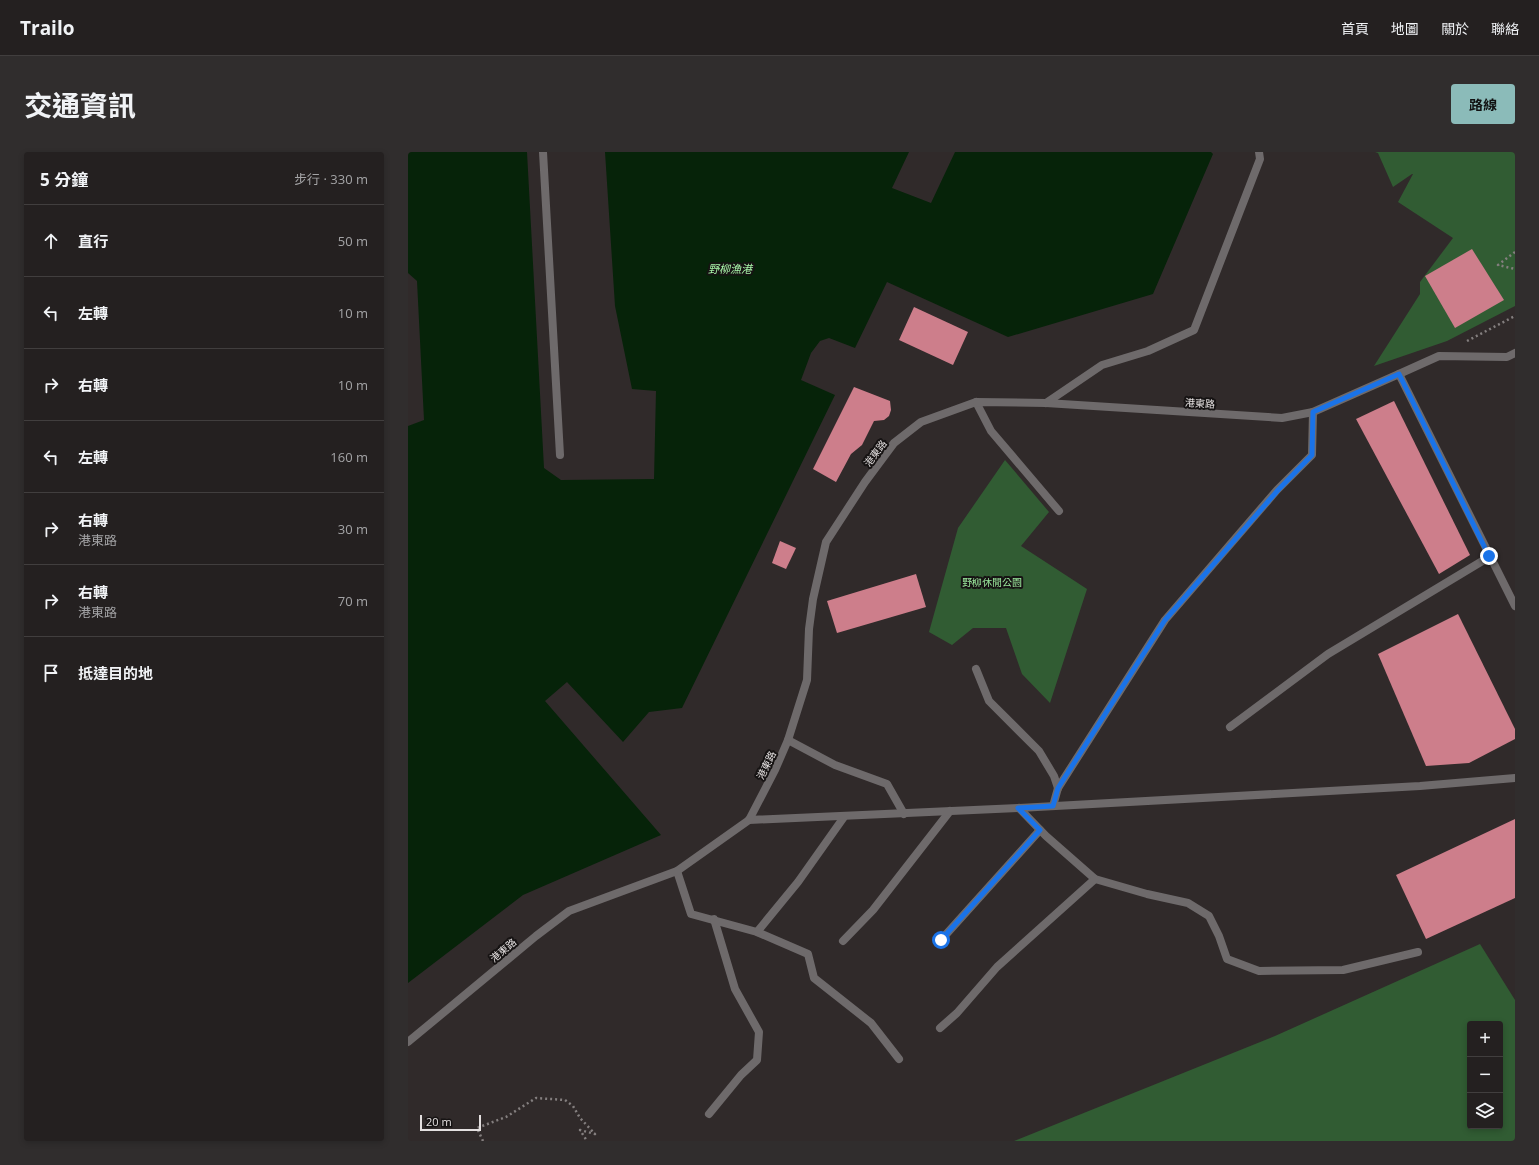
<!DOCTYPE html>
<html lang="zh-TW">
<meta charset="utf-8">
<style>
:root{--surface:#242020;--page:#302d2d;--text:#f1f3f6;--muted:#a3a3a5;--line:#413e3e;--accent:#8bbbb9}
body{margin:0;font-family:"Open Sans","Noto Sans TC",sans-serif;background:var(--page);color:var(--text)}
.controls{position:absolute;right:12px;bottom:12px;display:grid;overflow:hidden;border-radius:4px;box-shadow:0 2px 6px #0003}
.controls button{width:36px;height:36px;display:grid;place-items:center;padding:0;border:0;border-bottom:1px solid var(--line);background:var(--surface);color:var(--text);font:20px sans-serif}
.scale{position:absolute;left:12px;bottom:10px;width:61px;box-sizing:border-box;padding-left:4px;border:2px solid #e4e0e0;border-top:0;font-size:11px;line-height:14px;white-space:nowrap;color:#e4e0e0;-webkit-text-stroke:3px #161313;paint-order:stroke}
.stop{position:absolute;width:12px;height:12px;margin:-9px;border:3px solid #1a73e8;border-radius:50%;background:#fff}
.stop.end{background:#1a73e8;border-color:#fff;box-shadow:0 1px 4px #0008}
.list{margin:0;padding:0;list-style:none}
h2{display:flex;justify-content:space-between;align-items:center;height:52px;margin:0;padding:0 16px;font-size:17px}
h2 small{font-size:13px;font-weight:400;color:var(--muted)}
.list li{display:grid;grid-template-columns:26px 1fr auto;gap:12px;align-items:center;box-sizing:border-box;height:72px;padding:0 16px;border-top:1px solid var(--line)}
.list b{display:block;font-size:15px;white-space:nowrap}
.list p{margin:0;font-size:13px;white-space:nowrap;color:var(--muted)}
.list em{font-size:13px;font-style:normal;color:var(--muted)}
.icon{flex:none;width:22px;height:22px;fill:none;stroke:currentColor;stroke-width:2;stroke-linecap:round;stroke-linejoin:round}
.map{position:relative;flex:none;width:1107px;height:989px;overflow:hidden;border-radius:4px}
header{display:flex;align-items:center;gap:24px;box-sizing:border-box;height:56px;padding:0 20px;background:var(--surface);border-bottom:1px solid var(--line)}
header strong{font-size:19px}
nav{display:flex;gap:22px;margin-inline-start:auto;font-size:14px}
.intro{display:flex;align-items:center;justify-content:space-between;box-sizing:border-box;height:96px;padding:0 24px}
h1{margin:0;font-size:28px}
.button{padding:10px 18px;border-radius:4px;background:var(--accent);color:#111;font-size:14px;font-weight:700}
main{display:flex;gap:24px;padding:0 24px}
aside{flex:1;background:var(--surface);border-radius:4px;box-shadow:0 2px 6px #0003}
.map>svg:first-child{display:block}
.green{fill:#315c33;fill-rule:evenodd}
.water{fill:#062309}
.building{fill:#cd7e8b}
.lines{fill:none;stroke-linecap:round;stroke-linejoin:round}
.path{stroke:#847f7f;stroke-width:2.5;stroke-dasharray:2 3;stroke-linecap:butt}
.lane{stroke:#6e6a6b;stroke-width:8}
.street{stroke:#6e6a6b;stroke-width:8}
.route{stroke:#1a73e8;stroke-width:5}
.labels{text-anchor:middle;dominant-baseline:central;stroke-width:4;stroke-linejoin:round;paint-order:stroke}
.street-label{font-size:10px;fill:#e4e0e0;stroke:#161313}
.park-label{font-size:10px;fill:#9deb9f;stroke:#161313}
.water-label{font-size:11px;font-style:italic;fill:#a8f5a9;stroke:#161313}
</style>
<header>
<strong>Trailo</strong>
<nav><a>首頁</a><a>地圖</a><a>關於</a><a>聯絡</a></nav>
</header>
<div class="intro"><h1>交通資訊</h1><a class="button">路線</a></div>
<main>
<aside>
<h2>5 分鐘<small>步行 · 330 m</small></h2>
<ul class="list">
<li><svg class="icon" aria-label="ahead" viewBox="0 0 24 24"><path d="M12 20V5M6 11l6-6 6 6"/></svg><div><b>直行</b></div><em>50 m</em></li>
<li><svg class="icon" aria-label="left" viewBox="0 0 24 24"><path d="M17 20v-9H6M10 6l-5 5 5 5"/></svg><div><b>左轉</b></div><em>10 m</em></li>
<li><svg class="icon" aria-label="right" viewBox="0 0 24 24"><path d="M7 20v-9h11M14 6l5 5-5 5"/></svg><div><b>右轉</b></div><em>10 m</em></li>
<li><svg class="icon" aria-label="left" viewBox="0 0 24 24"><path d="M17 20v-9H6M10 6l-5 5 5 5"/></svg><div><b>左轉</b></div><em>160 m</em></li>
<li><svg class="icon" aria-label="right" viewBox="0 0 24 24"><path d="M7 20v-9h11M14 6l5 5-5 5"/></svg><div><b>右轉</b><p>港東路</p></div><em>30 m</em></li>
<li><svg class="icon" aria-label="right" viewBox="0 0 24 24"><path d="M7 20v-9h11M14 6l5 5-5 5"/></svg><div><b>右轉</b><p>港東路</p></div><em>70 m</em></li>
<li><svg class="icon" aria-label="arrive" viewBox="0 0 24 24"><path d="M6 21V4h12l-3 4 3 4H6"/></svg><div><b>抵達目的地</b></div></li>
</ul>
</aside>
<div class="map">
<svg width="1107" height="989" viewBox="0 0 1107 989">
<rect width="100%" height="100%" fill="#302a2a"/>
<g class="green">
<path d="M967,0H1107V154L1039,189L966,214L1012,142V130L1045,86L990,50L1005,22H1004L985,35L970,1Z"/>
<path d="M597,308L641,360L613,394L679,437L642,551L614,522L598,476H565L544,493L521,480L550,376Z"/>
<path d="M1072,792L1107,848V989H606L867,884ZM1062,872H1092V974H1062Z"/>
</g>
<path class="water" d="M0,0H119L136,316L153,328L246,327L248,239L224,237L207,154L197,0H501L484,36L523,51L547,0H803L805,2L745,142L600,185L479,130L447,196L421,186L412,189L403,201L393,228L427,243L274,556L241,560L215,590L159,530L137,549L253,683L115,743L0,831V274L16,268L9,129L0,121Z"/>
<g class="building">
<path d="M1064,97L1096,148L1047,176L1017,124Z"/>
<path d="M506,155L560,180L545,213L491,188Z"/>
<path d="M446,235L482,249L483,258L481,264L476,268L466,269L454,293L443,302L428,330L405,317Z"/>
<path d="M986,249L1062,403L1031,422L948,267Z"/>
<path d="M372,389L388,396L378,417L364,411Z"/>
<path d="M508,422L518,455L429,481L419,449Z"/>
<path d="M1050,462L1107,577V587L1061,611L1018,614L970,502Z"/>
<path d="M1107,667V746L1018,787L988,723Z"/>
</g>
<g class="lines">
<g class="path">
<path d="M1107,100L1090,113L1107,117"/>
<path d="M1059,189L1107,164"/>
<path d="M75,989L69,976L98,965L128,946L157,948L165,954L172,966L187,982L172,978L179,989"/>
</g>
<g class="lane">
<path d="M135,0L152,303"/>
<path d="M991,222L1031,204L1099,205L1107,201"/>
<path d="M568,250L583,279L651,359"/>
<path d="M638,251L694,213L740,199L786,178L852,7L851,0"/>
<path d="M568,517L581,549L631,599L646,624L650,636"/>
<path d="M822,575L920,502L1081,405"/>
<path d="M380,588L427,613L479,632L496,662"/>
<path d="M645,654L650,636L757,468L869,338L904,303L905,260"/>
<path d="M611,656L638,684L687,727L739,742L780,751L801,764L811,784L819,807L851,819L935,818L1010,800"/>
<path d="M269,719L283,762L349,780L400,802L406,826L463,871L491,907"/>
<path d="M349,780L390,730L436,665"/>
<path d="M533,788L632,678"/>
<path d="M435,789L465,758L542,659"/>
<path d="M532,876L549,861L589,815L687,727"/>
<path d="M301,962L333,923L349,908L351,880L327,837L306,767"/>
</g>
<g class="street">
<path d="M341,668L611,656L1012,634L1107,626"/>
<path d="M0,890L128,784L161,759L269,719L341,668L367,618L380,588L399,528L401,477L405,447L418,390L457,330L486,291L513,270L568,250L638,251L874,266L905,260L991,222L1107,454"/>
</g>
</g>
<g class="lines">
<path class="route" d="M533,788L632,678L610,656L645,654L650,636L757,468L870,338L904,303L905,260L991,222L1081,404"/>
</g>
<g class="labels">
<g class="street-label">
<text transform="translate(792 251) rotate(4)">港東路</text>
<text transform="translate(467 301) rotate(-53)">港東路</text>
<text transform="translate(358 613) rotate(-64)">港東路</text>
<text transform="translate(95 798) rotate(-40)">港東路</text>
</g>
<g class="park-label">
<text x="584" y="430">野柳休閒公園</text>
</g>
<g class="water-label">
<text x="322" y="116">野柳漁港</text>
</g>
</g>
</svg>
<div class="controls">
<button>+</button>
<button>−</button>
<button><svg class="icon" aria-label="layers" viewBox="0 0 24 24"><path d="M12 4l9 5-9 5-9-5zM3 14l9 5 9-5"/></svg></button>
</div>
<div class="scale">20 m</div>
<div class="stop" style="left:533px;top:788px"></div>
<div class="stop end" style="left:1081px;top:404px"></div>
</div>
</main>
